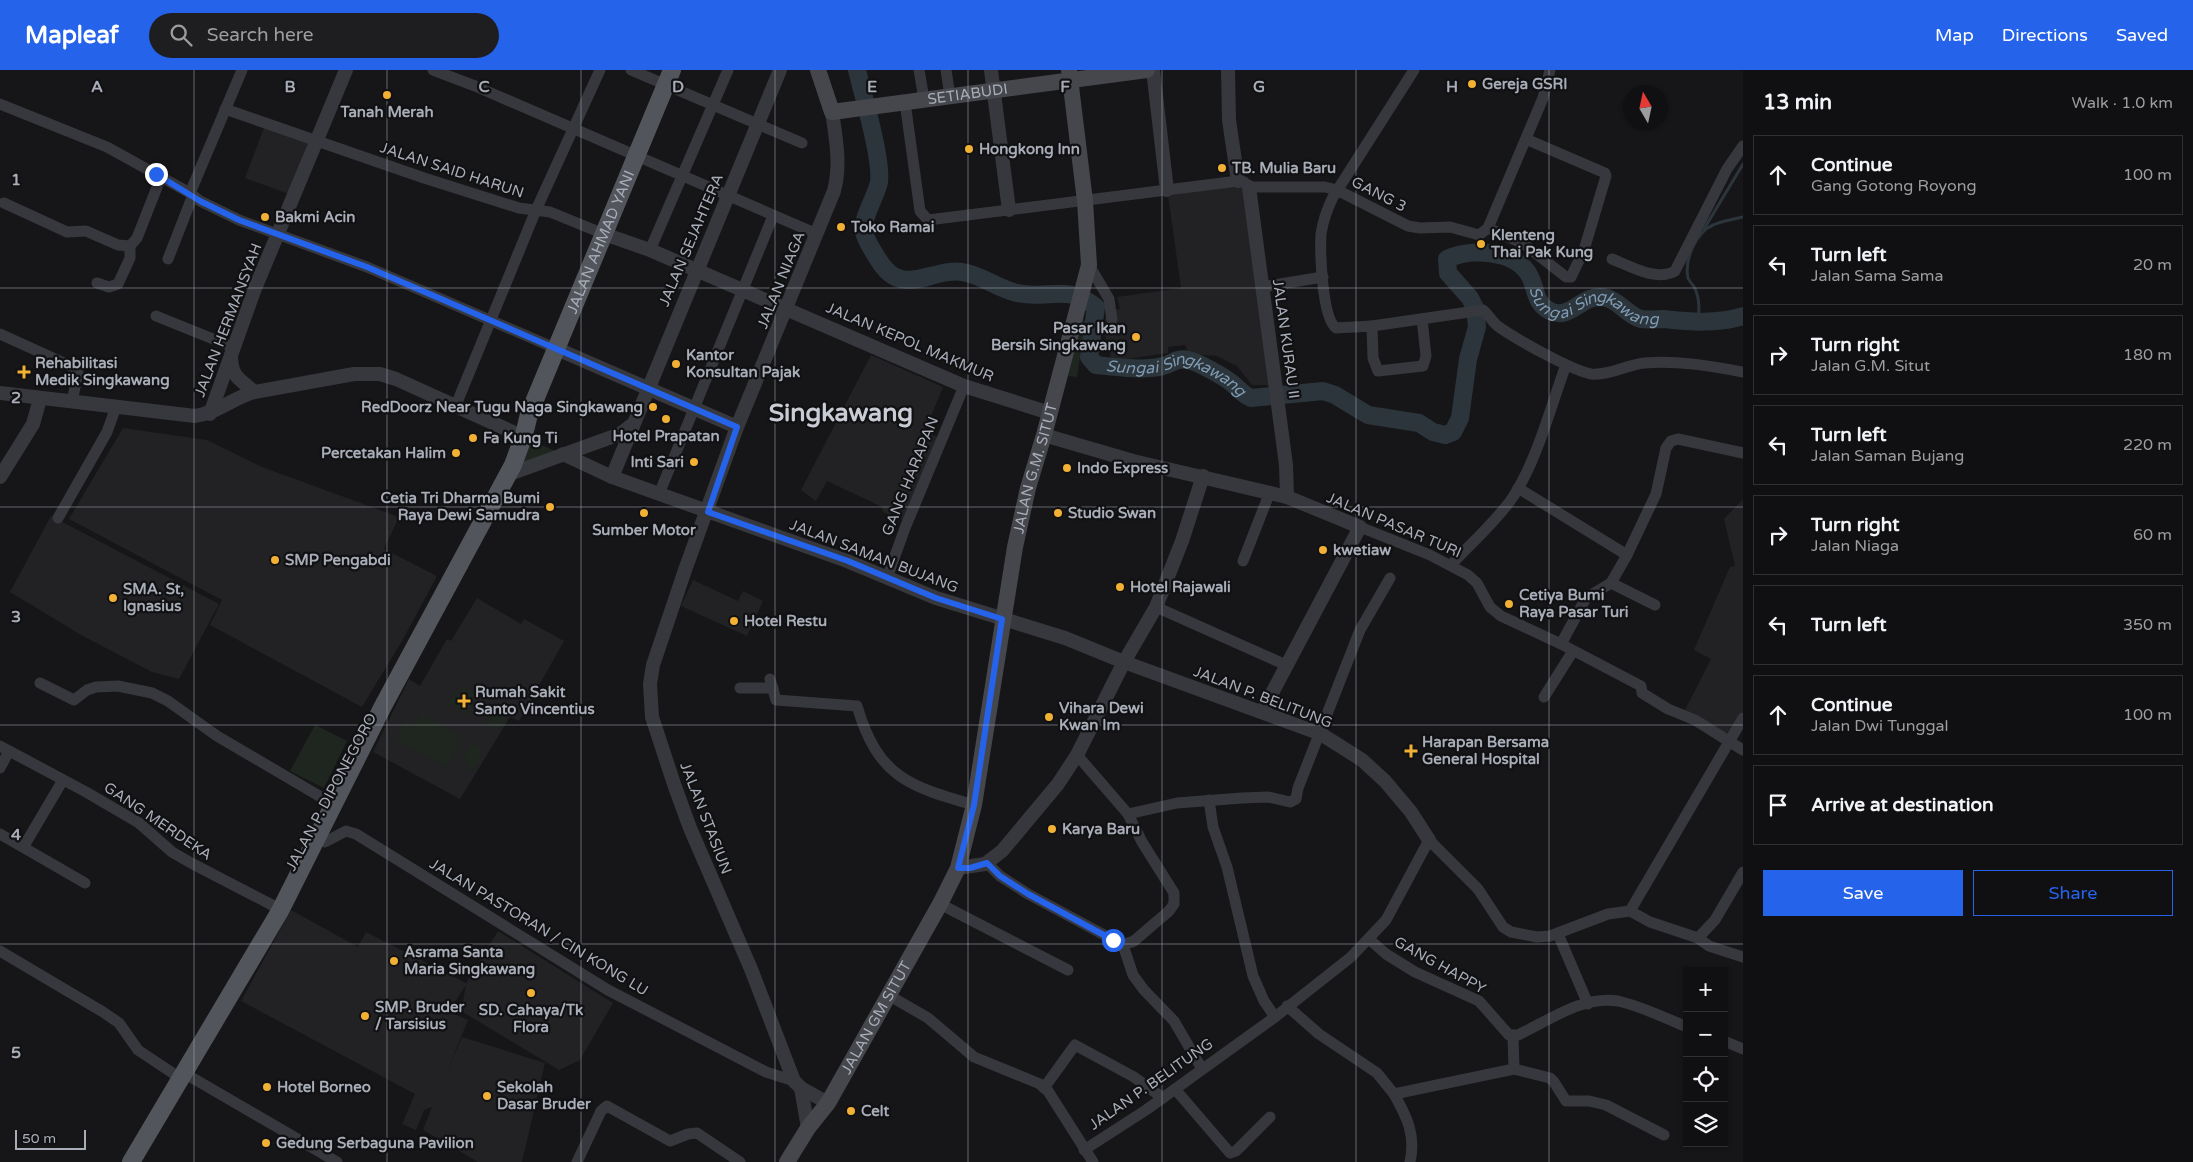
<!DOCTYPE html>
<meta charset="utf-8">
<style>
:root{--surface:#101012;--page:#1e1e20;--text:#f1f3f6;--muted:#9c9d9f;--line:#303032;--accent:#2563eb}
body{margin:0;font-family:"Varela Round",sans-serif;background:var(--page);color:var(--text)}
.controls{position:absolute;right:15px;bottom:15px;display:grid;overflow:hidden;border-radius:0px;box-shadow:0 1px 4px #0004}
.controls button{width:45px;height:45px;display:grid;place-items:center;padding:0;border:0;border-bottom:1px solid var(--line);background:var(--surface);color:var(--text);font:25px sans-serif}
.compass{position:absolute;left:1623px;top:15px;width:45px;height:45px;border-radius:50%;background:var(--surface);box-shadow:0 1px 4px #0004;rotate:351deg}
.scale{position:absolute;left:15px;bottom:12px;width:71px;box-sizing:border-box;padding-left:5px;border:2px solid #a8adb8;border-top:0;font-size:14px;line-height:18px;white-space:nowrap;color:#a8adb8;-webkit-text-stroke:4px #111113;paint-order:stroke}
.stop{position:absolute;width:15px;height:15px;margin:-11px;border:4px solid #2563eb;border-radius:50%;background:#fff}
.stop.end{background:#2563eb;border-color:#fff;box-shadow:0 1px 5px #0008}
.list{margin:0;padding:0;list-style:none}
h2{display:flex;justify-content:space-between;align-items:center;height:65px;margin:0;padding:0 20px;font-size:21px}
h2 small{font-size:16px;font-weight:400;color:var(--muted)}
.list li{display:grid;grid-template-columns:32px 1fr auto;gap:15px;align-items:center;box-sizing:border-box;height:80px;margin:0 10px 10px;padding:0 10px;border:1px solid var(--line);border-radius:0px}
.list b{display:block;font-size:19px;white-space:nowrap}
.list p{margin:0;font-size:16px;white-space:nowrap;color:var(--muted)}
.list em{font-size:16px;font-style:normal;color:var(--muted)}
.actions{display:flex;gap:10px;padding:15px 20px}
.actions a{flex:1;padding:11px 0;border:1px solid var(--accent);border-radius:0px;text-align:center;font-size:18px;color:var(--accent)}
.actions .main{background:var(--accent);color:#fff}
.icon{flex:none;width:28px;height:28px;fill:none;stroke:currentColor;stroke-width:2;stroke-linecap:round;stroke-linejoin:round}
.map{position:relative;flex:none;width:1743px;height:1092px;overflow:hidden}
header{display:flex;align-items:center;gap:30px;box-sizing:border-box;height:70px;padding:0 25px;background:var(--accent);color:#fff}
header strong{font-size:24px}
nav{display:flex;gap:28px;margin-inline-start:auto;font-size:18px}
.search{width:350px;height:45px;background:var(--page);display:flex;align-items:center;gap:12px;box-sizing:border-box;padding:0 18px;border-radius:28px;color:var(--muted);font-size:19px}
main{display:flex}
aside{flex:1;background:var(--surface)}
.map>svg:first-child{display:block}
.built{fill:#222225}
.green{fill:#1e261f}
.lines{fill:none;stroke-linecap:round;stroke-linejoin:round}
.stream{stroke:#2c353c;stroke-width:3}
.river{stroke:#2c353c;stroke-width:18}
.minor{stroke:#37383d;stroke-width:11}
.tertiary{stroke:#37383d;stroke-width:14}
.secondary{stroke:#45474d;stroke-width:16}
.primary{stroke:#53555c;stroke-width:18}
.route{stroke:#2563eb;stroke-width:6}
.grid{fill:none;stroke:#a8adb8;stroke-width:1;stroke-opacity:0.55}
.poi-dot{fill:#f2b134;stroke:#111113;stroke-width:2}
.labels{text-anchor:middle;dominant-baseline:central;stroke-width:4.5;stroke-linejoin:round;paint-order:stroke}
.poi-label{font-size:15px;font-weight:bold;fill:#a8adb8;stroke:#111113;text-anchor:start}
.street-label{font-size:15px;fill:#a8adb8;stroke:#111113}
.water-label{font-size:16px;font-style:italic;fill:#7f9bb3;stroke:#111113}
.town-label{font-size:25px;font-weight:bold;fill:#c9ccd4;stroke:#111113}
.grid-label{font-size:16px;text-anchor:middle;font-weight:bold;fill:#a8adb8;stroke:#111113;stroke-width:4.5;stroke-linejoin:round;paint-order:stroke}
</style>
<header>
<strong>Mapleaf</strong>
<div class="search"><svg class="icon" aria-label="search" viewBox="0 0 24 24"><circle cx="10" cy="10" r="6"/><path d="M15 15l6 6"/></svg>Search here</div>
<nav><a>Map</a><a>Directions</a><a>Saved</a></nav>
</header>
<main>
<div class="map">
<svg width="1743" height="1092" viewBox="0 0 1743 1092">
<rect width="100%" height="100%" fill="#161618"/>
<g class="built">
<path d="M264,58L308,72L289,124L245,108Z"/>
<path d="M1245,115L1272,315H1252L1237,296L1217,286L1189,284L1185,275L1168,277V283L1112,291L1103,258L1107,241L1120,239L1117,227L1181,218L1168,125Z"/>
<path d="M871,285L943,317L925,361L939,368L905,451L883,442L882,437L827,411L816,431L801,420Z"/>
<path d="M123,358L207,370L262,397L399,447L384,479L437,506L402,571L362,637L210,555L222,530L69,449Z"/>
<path d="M1743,429V642L1729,668L1685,640L1711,589L1694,580L1730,497L1735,496L1724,449Z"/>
<path d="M51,446L219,534L179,609L152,602L83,566L10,522Z"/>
<path d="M693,510L738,531L743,521L763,531L747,566L681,536Z"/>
<path d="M477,528L521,554L524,549L564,571L519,651L510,647L460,729L373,682L409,609L420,616L447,569L451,571Z"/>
<path d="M291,840L358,877L366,862L466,913L498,861L613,933L580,990L559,1000L461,941L466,915L451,938L450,942L468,950L447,1001L462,967L545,993L522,1092H478L423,1060L432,1037L424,1040L416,1060L402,1054L415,1024L241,931Z"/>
</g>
<g class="green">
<path d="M1082,246L1085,252L1077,307L1068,306Z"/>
<path d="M527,369L558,382L522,393Z"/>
<path d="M463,617L477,625L467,644L448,634L454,621L459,624Z"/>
<path d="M493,641L506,648L498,661L486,654Z"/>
<path d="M421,644L459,664L456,670L460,672L446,697L396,670L406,652L414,656Z"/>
<path d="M315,655L347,671L324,718L290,701Z"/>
<path d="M472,673L484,680L471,703L466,701L469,695L462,692Z"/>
</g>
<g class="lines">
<g class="stream">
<path d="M1704,159L1743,94"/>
<path d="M1698,252C1699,241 1700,231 1696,221C1695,216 1690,213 1688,208C1684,190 1696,162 1713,155C1722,151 1733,149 1743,147"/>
</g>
<path class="river" id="s1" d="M857,0C863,26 882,88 879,112C876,127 861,149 864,162C866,171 873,181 878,189C903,232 933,194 967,203C984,207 999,219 1017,223C1049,230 1065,213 1096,237L1089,287L1096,295C1115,297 1145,301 1163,296C1172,294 1177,287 1188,290C1200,293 1223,306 1233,314C1240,320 1242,324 1251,328L1323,321L1335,325L1368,345L1419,353L1433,362L1445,365L1453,362L1460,348L1468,289L1477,257L1475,238L1470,228L1448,203L1447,189C1469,178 1513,180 1528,203C1537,216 1533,233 1550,241C1570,251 1581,225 1602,227C1619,229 1626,245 1641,249C1648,250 1657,249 1664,249C1691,252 1717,254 1743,246"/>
<g class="minor">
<path d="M433,0L475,16L817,164"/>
<path d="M631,0L802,73"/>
<path d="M919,0L924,29"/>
<path d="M946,0L950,26"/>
<path d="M1414,0L1333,127C1327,139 1323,151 1321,164C1320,182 1322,248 1336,258L1372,256L1373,288L1378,301L1423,296L1426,286L1422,249"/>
<path d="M905,32L920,141L928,150L1238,111L1244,112L1249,117H1325L1337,120L1408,156L1420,158L1450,157L1479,165L1488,158L1543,28L1550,0"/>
<path d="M0,34L107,77L190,123L200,131L239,150L367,197L557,279"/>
<path d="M225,39L424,108L519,138L550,142L604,164"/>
<path d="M190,123L242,0"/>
<path d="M4,133L67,162L86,161L118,175L130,176L137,168L161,107"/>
<path d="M1488,158L1524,174L1566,207H1571L1584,180L1606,106L1605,103L1526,69"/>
<path d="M650,180L728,0"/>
<path d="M168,189L193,125"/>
<path d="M1612,189C1630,196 1656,212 1675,201L1727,99L1743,76"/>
<path d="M1089,195L1109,229L1112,250"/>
<path d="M97,213L109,217L118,214L130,188V176"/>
<path d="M1262,217L1323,207"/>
<path d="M156,246L233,277"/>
<path d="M1372,256L1483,240C1489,245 1492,252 1499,257C1516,269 1571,300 1591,304C1609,306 1626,295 1644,293C1676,290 1711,296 1743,302"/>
<path d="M0,264L75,298L78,302L72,332"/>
<path d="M456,335L536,140L600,0"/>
<path d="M1518,418L1627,485L1611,513L1586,528L1561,574"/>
<path d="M659,424L773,146"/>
<path d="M58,448L107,362L116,337"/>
<path d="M1360,457L1430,485L1468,505L1477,513L1490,537L1501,546L1561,574L1641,616L1642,623L1668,639L1695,650L1743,680"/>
<path d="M1627,485L1656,424L1666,378L1671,371L1678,369L1743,383"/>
<path d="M1243,491L1270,422"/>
<path d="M1451,495C1471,473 1496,452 1513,427C1538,388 1550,338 1566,295"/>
<path d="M887,508L905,458L964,316"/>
<path d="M1611,513L1655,535"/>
<path d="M1156,537L1286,595"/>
<path d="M770,609L776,630L857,636C878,707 908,716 974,735"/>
<path d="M40,613L74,630L87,620L96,617L118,616L152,623L168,631L217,666L326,730"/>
<path d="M740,618H773"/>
<path d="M1544,627L1573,581"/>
<path d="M0,676L86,722L139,753L172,782L191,793L272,835"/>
<path d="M0,698L9,681"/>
<path d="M1209,730L1213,757L1227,797L1253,906L1264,931L1275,947"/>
<path d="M1128,744L1177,733L1242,728L1268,727L1290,732L1296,729L1298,718L1360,560L1390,508"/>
<path d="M0,764L85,813"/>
<path d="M325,772L346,761L356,764L608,920L766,1002L794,1011"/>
<path d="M24,776L63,710"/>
<path d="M987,793L1000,806L1028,824L1123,875L1134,871L1169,841L1174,834V823L1142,772L1128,744L1077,685"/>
<path d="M940,834L1068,900"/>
<path d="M1630,841L1743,648"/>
<path d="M1558,864L1588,934"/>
<path d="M1698,868L1709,876L1743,887"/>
<path d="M1369,869L1386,884L1415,902L1479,931L1509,965H1518C1548,951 1583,925 1618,931C1641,936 1665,948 1687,957"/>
<path d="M1123,875L1133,905L1144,920L1174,951L1202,999"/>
<path d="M0,881L103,942L119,953L138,980L174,1004"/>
<path d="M890,926L928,948L974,987L1040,1014L1048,1021L1093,1092"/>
<path d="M1287,936L1319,964L1377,1003L1394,1024L1514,999L1550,1008L1554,1012L1566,1031H1589L1606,1035L1664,1065"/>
<path d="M1513,965L1514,999"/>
<path d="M1724,971L1743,979"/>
<path d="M184,1003L337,1092"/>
<path d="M1044,1018L1075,975L1134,1007L1163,1028"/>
<path d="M1175,1019L1230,1083L1236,1081L1270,1047"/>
<path d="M1394,1024C1407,1047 1416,1065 1410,1092"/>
<path d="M1084,1080L1146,1040L1275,947L1351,887L1386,850L1429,770L1478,819L1503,857L1511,862L1537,867L1550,866L1608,844L1630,841L1650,852L1698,868L1715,850L1743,802"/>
<path d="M577,1092L601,1041L607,1036L670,1071L688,1064L697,1063L740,1092"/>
</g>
<g class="tertiary">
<path d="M991,0L1009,140"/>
<path d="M1153,0L1167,120"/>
<path d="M1228,0L1229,50L1238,111"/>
<path d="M1249,117L1286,395L1287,427"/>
<path d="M604,164L650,180L964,316L1050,343"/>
<path d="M557,279L737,357"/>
<path d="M231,285C231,307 239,308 254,322"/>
<path d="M0,323L195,346C217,343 233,328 254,322L354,304H380L396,309L515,363"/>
<path d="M210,344L254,221L346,0"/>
<path d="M1044,365L1133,391L1287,427L1360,457L1262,642"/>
<path d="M563,384L612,407L847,491L936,528L1065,568L1124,592L1321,664L1362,690L1385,711L1411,742L1429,770"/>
<path d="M507,405L620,364L633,354"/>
<path d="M0,407L33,354L40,329"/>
<path d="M612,407L780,0"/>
<path d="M958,798L985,794L1002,781L1058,714L1077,685L1124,592L1156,537L1182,471L1203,406"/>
<path d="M801,1018L828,1033"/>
<path d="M808,1058L801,1018L794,1011L751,899L690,758L675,717L652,647L650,614L653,595L685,500L737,357L834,121C841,95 836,69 832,42"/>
</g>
<g class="secondary">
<path id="s2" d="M818,0L832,42L1147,0"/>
<path id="s3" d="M787,1092L808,1058L828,1033L940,834L958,798L974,735L1015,477L1028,418L1044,365L1089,195L1085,131L1069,0"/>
</g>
<path class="primary" id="s4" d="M131,1092L280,841L383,636L513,395L524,365L529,344L672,0"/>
</g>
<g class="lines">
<path class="route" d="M156,104L200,131L239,150L367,197L737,357L708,442L848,491L936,528L1002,549L974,735L958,798H970L987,793L1000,806L1028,824L1113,870"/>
</g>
<path class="grid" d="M194,0V1092M387,0V1092M581,0V1092M775,0V1092M968,0V1092M1162,0V1092M1356,0V1092M1549,0V1092M0,218H1743M0,437H1743M0,655H1743M0,874H1743"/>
<g class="poi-dot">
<circle cx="1472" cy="14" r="5"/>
<circle cx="387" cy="25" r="5"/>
<circle cx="969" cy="79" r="5"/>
<circle cx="1222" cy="98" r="5"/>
<circle cx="265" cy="147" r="5"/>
<circle cx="841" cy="157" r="5"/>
<circle cx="1481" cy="174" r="5"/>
<circle cx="1136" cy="267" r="5"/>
<circle cx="676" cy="294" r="5"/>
<path d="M21.5 294.5h5v5h5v5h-5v5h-5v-5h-5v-5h5z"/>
<circle cx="653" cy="337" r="5"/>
<circle cx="666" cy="349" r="5"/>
<circle cx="473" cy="368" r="5"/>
<circle cx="456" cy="383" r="5"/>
<circle cx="694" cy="392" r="5"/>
<circle cx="1067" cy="398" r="5"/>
<circle cx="550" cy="437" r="5"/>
<circle cx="644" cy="443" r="5"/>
<circle cx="1058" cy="443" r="5"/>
<circle cx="1323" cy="480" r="5"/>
<circle cx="275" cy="490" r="5"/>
<circle cx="1120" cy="517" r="5"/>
<circle cx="113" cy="528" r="5"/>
<circle cx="1509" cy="534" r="5"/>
<circle cx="734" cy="551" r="5"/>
<path d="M461.5 623.5h5v5h5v5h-5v5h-5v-5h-5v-5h5z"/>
<circle cx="1049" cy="647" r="5"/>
<path d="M1408.5 673.5h5v5h5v5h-5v5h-5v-5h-5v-5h5z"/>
<circle cx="1052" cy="759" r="5"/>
<circle cx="394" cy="891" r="5"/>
<circle cx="531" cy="923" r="5"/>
<circle cx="365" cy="946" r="5"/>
<circle cx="267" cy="1017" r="5"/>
<circle cx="487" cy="1026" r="5"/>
<circle cx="851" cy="1041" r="5"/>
<circle cx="266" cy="1073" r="5"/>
</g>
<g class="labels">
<g class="poi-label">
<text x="1482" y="14">Gereja GSRI</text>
<text x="387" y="42" text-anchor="middle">Tanah Merah</text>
<text x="979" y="79">Hongkong Inn</text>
<text x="1232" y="98">TB. Mulia Baru</text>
<text x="275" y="147">Bakmi Acin</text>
<text x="851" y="157">Toko Ramai</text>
<text x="1491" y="165">Klenteng<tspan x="1491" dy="17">Thai Pak Kung</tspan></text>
<text x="1126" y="258" text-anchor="end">Pasar Ikan<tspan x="1126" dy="17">Bersih Singkawang</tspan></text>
<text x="686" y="285">Kantor<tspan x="686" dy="17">Konsultan Pajak</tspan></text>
<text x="35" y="293">Rehabilitasi<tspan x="35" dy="17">Medik Singkawang</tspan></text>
<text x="643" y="337" text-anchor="end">RedDoorz Near Tugu Naga Singkawang</text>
<text x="666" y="366" text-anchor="middle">Hotel Prapatan</text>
<text x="483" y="368">Fa Kung Ti</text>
<text x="446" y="383" text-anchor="end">Percetakan Halim</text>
<text x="684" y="392" text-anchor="end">Inti Sari</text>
<text x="1077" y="398">Indo Express</text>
<text x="540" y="428" text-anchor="end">Cetia Tri Dharma Bumi<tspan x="540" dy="17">Raya Dewi Samudra</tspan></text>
<text x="1068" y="443">Studio Swan</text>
<text x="644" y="460" text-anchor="middle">Sumber Motor</text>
<text x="1333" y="480">kwetiaw</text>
<text x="285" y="490">SMP Pengabdi</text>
<text x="1130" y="517">Hotel Rajawali</text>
<text x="123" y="519">SMA. St,<tspan x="123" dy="17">Ignasius</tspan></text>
<text x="1519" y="525">Cetiya Bumi<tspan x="1519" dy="17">Raya Pasar Turi</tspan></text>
<text x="744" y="551">Hotel Restu</text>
<text x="475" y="622">Rumah Sakit<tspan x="475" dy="17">Santo Vincentius</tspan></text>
<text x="1059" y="638">Vihara Dewi<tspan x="1059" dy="17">Kwan Im</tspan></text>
<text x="1422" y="672">Harapan Bersama<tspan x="1422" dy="17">General Hospital</tspan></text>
<text x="1062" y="759">Karya Baru</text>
<text x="404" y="882">Asrama Santa<tspan x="404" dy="17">Maria Singkawang</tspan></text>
<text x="375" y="937">SMP. Bruder<tspan x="375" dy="17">/ Tarsisius</tspan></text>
<text x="531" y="940" text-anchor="middle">SD. Cahaya/Tk<tspan x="531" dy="17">Flora</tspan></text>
<text x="277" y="1017">Hotel Borneo</text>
<text x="497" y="1017">Sekolah<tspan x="497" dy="17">Dasar Bruder</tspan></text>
<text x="861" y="1041">Celt</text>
<text x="276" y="1073">Gedung Serbaguna Pavilion</text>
</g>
<g class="street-label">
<text stroke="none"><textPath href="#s2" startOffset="181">SETIABUDI</textPath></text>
<text transform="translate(452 100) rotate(18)">JALAN SAID HARUN</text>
<text transform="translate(1379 124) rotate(27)">GANG 3</text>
<text transform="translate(691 170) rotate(-67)">JALAN SEJAHTERA</text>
<text stroke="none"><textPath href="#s4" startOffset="1035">JALAN AHMAD YANI</textPath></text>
<text transform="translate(781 210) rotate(-68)">JALAN NIAGA</text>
<text transform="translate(228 250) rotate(-69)">JALAN HERMANSYAH</text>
<text transform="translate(1286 269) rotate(82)">JALAN KURAU II</text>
<text transform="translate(910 272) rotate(23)">JALAN KEPOL MAKMUR</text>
<text stroke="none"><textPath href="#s3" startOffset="748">JALAN G.M. SITUT</textPath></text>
<text transform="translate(910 406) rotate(-68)">GANG HARAPAN</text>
<text transform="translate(1394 455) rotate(23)">JALAN PASAR TURI</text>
<text transform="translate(874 486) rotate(21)">JALAN SAMAN BUJANG</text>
<text transform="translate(1263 627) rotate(21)">JALAN P. BELITUNG</text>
<text transform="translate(331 722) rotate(-62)">JALAN P. DIPONEGORO</text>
<text transform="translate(706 748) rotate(69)">JALAN STASIUN</text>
<text transform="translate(158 751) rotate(34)">GANG MERDEKA</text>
<text transform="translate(539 857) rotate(31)">JALAN PASTORAN / CIN KONG LU</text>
<text transform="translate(1440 895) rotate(29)">GANG HAPPY</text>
<text stroke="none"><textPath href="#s3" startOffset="170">JALAN GM SITUT</textPath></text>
<text transform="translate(1151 1014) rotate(-35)">JALAN P. BELITUNG</text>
</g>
<g class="water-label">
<text stroke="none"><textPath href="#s1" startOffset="1238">Sungai Singkawang</textPath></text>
<text stroke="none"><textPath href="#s1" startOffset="578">Sungai Singkawang</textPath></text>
</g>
<g class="town-label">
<text x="841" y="343">Singkawang</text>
</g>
</g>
<g class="grid-label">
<text x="97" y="22">A</text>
<text x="290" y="22">B</text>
<text x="484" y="22">C</text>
<text x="678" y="22">D</text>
<text x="872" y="22">E</text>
<text x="1065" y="22">F</text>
<text x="1259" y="22">G</text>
<text x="1452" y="22">H</text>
<text x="16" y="115">1</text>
<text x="16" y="333">2</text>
<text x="16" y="552">3</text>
<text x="16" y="770">4</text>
<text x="16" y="988">5</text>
</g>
</svg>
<div class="controls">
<button>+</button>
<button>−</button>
<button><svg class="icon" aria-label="locate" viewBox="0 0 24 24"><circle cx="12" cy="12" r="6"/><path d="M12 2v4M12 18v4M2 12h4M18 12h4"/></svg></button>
<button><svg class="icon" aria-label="layers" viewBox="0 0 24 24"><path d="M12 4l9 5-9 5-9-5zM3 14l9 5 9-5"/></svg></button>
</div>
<svg class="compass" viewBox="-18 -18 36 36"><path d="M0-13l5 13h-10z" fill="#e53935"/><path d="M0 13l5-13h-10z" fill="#9c9d9f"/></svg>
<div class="scale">50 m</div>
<div class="stop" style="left:1113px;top:870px"></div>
<div class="stop end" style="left:156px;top:104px"></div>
</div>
<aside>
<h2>13 min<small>Walk · 1.0 km</small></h2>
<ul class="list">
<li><svg class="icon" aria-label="ahead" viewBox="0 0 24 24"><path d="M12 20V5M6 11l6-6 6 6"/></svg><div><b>Continue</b><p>Gang Gotong Royong</p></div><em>100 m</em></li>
<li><svg class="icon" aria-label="left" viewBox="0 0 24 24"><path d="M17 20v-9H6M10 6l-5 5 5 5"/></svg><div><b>Turn left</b><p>Jalan Sama Sama</p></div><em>20 m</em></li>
<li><svg class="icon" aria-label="right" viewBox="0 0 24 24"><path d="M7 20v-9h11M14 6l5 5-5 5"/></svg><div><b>Turn right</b><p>Jalan G.M. Situt</p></div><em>180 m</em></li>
<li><svg class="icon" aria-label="left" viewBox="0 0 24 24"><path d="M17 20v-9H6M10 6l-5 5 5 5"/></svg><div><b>Turn left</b><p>Jalan Saman Bujang</p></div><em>220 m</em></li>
<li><svg class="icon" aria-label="right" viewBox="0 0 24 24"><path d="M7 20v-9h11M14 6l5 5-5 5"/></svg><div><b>Turn right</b><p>Jalan Niaga</p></div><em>60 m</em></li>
<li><svg class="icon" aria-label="left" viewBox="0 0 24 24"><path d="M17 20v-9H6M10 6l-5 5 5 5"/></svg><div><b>Turn left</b></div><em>350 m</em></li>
<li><svg class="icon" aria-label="ahead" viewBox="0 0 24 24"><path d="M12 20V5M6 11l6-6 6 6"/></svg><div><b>Continue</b><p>Jalan Dwi Tunggal</p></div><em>100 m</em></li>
<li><svg class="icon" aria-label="arrive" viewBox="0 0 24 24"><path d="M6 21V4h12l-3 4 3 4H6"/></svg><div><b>Arrive at destination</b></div></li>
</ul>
<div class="actions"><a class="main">Save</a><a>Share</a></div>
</aside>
</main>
